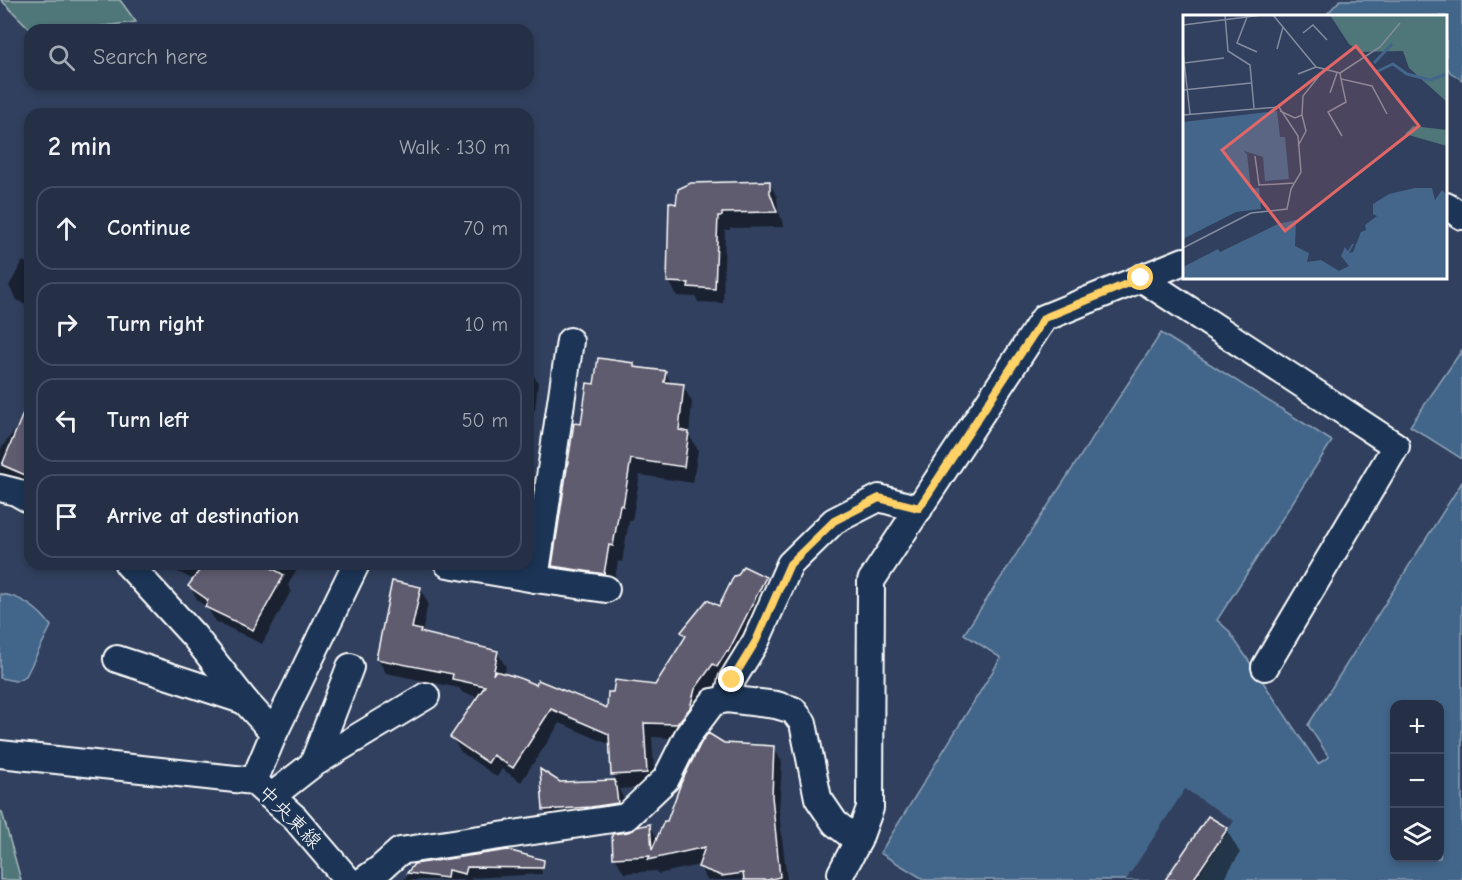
<!DOCTYPE html>
<meta charset="utf-8">
<style>
:root{--surface:#253046;--page:#313c51;--text:#f1f3f6;--muted:#a3a9b3;--line:#424b5f}
body{margin:0;font-family:"Comic Neue","Klee One",sans-serif;background:var(--page);color:var(--text)}
.controls{position:absolute;right:18px;bottom:18px;display:grid;overflow:hidden;border-radius:12px;box-shadow:0 3px 9px #0003}
.controls button{width:54px;height:54px;display:grid;place-items:center;padding:0;border:0;border-bottom:2px solid var(--line);background:var(--surface);color:var(--text);font:30px sans-serif}
.stop{position:absolute;width:18px;height:18px;margin:-14px;border:4px solid #ffd166;border-radius:50%;background:#fff}
.stop.end{background:#ffd166;border-color:#fff;box-shadow:0 2px 6px #0008}
.list{margin:0;padding:0;list-style:none}
h2{display:flex;justify-content:space-between;align-items:center;height:78px;margin:0;padding:0 24px;font-size:26px}
h2 small{font-size:20px;font-weight:400;color:var(--muted)}
.list li{display:grid;grid-template-columns:39px 1fr auto;gap:18px;align-items:center;box-sizing:border-box;height:84px;margin:0 12px 12px;padding:0 12px;border:2px solid var(--line);border-radius:18px}
.list b{display:block;font-size:22px;white-space:nowrap}
.list em{font-size:20px;font-style:normal;color:var(--muted)}
.icon{flex:none;width:33px;height:33px;fill:none;stroke:currentColor;stroke-width:2;stroke-linecap:round;stroke-linejoin:round}
.map{position:relative;flex:none;width:1462px;height:880px;overflow:hidden}
.search{position:absolute;background:var(--surface);box-shadow:0 3px 9px #0003;left:24px;top:24px;width:510px;height:66px;display:flex;align-items:center;gap:15px;box-sizing:border-box;padding:0 21px;border-radius:18px;color:var(--muted);font-size:22px}
.panel{position:absolute;background:var(--surface);box-shadow:0 3px 9px #0003;left:24px;top:108px;width:510px;height:462px;border-radius:18px}
.map>svg:first-child{display:block}
.green{fill:#4f7679;stroke:#a7babc;stroke-width:1.5}
.water{fill:#43668a;stroke:#8ea3b9;stroke-width:1.5;fill-rule:evenodd}
.pier{fill:#31405e}
.shadow{fill:#0007}
.building{fill:#605b70;stroke:#fff;stroke-width:1.5}
.lines{fill:none;stroke-linecap:round;stroke-linejoin:round}
.minor-casing{stroke:#fff;stroke-width:30}
.minor{stroke:#1d3557;stroke-width:26}
.route{stroke:#ffd166;stroke-width:8}
.labels{text-anchor:middle;dominant-baseline:central;stroke-width:5;stroke-linejoin:round;paint-order:stroke}
.street-label{font-size:20px;fill:#fff;stroke:#1d3557}
.inset-river{fill:none;stroke:#43668a;stroke-width:3}
.inset-road{fill:none;stroke:#838c9e;stroke-width:1.5}
.view{fill:#e26868;fill-opacity:0.15;stroke:#e26868;stroke-width:3}
.inset-edge{fill:none;stroke:#fff;stroke-width:3}
</style>
<div class="map">
<svg width="1462" height="880" viewBox="0 0 1462 880">
<rect width="100%" height="100%" fill="#31405e"/>
<filter id="ink" filterUnits="userSpaceOnUse"><feTurbulence type="fractalNoise" baseFrequency=".0167" numOctaves="2"/><feDisplacementMap in="SourceGraphic" scale="12" xChannelSelector="R" yChannelSelector="G"/><feConvolveMatrix kernelMatrix="1 2 1 2 8 2 1 2 1" color-interpolation-filters="sRGB"/></filter>
<g filter="url(#ink)">
<g class="green">
<path d="M1,0H120L136,22L72,30H31Z"/>
<path d="M0,811L2,812L21,880H0Z"/>
</g>
<g class="water">
<path d="M1340,0H1462V80L1450,72L1446,65V16H1325Z"/>
<path d="M1161,333L1332,441L1217,620L1228,630L1318,764L1329,757L1308,725L1462,482V880H925L880,853L1001,658L964,634ZM1394,704H1440V858H1394Z"/>
<path d="M1462,350V459L1410,426Z"/>
<path d="M0,594C20,595 40,610 51,626L26,676L15,681L0,678Z"/>
</g>
<path class="pier" d="M1185,789L1234,821L1196,880H1126Z"/>
<g class="shadow">
<path d="M769,182L777,197L778,209L784,227L730,228V230H725L723,303L698,302L696,297L677,296L669,281L678,206Z"/>
<path d="M23,261L30,265V311L27,306L17,300L9,286Z"/>
<path d="M633,365L636,369L665,372L672,385L683,386L692,402L689,435L698,450L693,483L640,475L632,521H629L622,562L618,561L613,590L563,582L554,566L582,425L595,386Z"/>
<path d="M528,366L538,383L535,410L528,409Z"/>
<path d="M30,409V488L2,477L0,473V450Z"/>
<path d="M528,479L534,480L541,492L528,564Z"/>
<path d="M174,564H300L288,585L291,591L262,644L215,621L207,607L198,601L190,587L194,580L178,572Z"/>
<path d="M765,578L774,593L722,678L703,704L686,739L652,737L655,787L619,789L623,797L626,818L553,825L544,809L559,784L617,782L613,774L611,745L560,723L521,782L502,769L497,777L461,752L452,738L479,697L463,693L459,688L386,673L377,658L420,588L428,603L422,634L497,652L506,667L504,675L536,687L609,710L656,687L687,638L683,632Z"/>
<path d="M773,747L782,762L779,812L787,880H707L699,865L658,874L656,871L624,873L615,857L629,833L650,826L658,840L668,822Z"/>
<path d="M1226,829L1240,853L1223,880H1167Z"/>
<path d="M535,859L542,872V874L470,878L473,880H404L415,865Z"/>
</g>
<g class="building">
<path d="M770,181V193L777,212L722,213V216H718L715,289L688,287L689,283L667,282L669,202L676,204L678,189L691,183Z"/>
<path d="M598,358L634,363V367L666,371L664,382L684,384L679,430L689,432L684,467L631,459L623,506L620,505L613,546L609,545L604,574L552,566L574,423L581,424L587,383L594,384Z"/>
<path d="M29,399L30,400V477L2,465Z"/>
<path d="M204,564H265L284,575L253,630L205,607L208,600L188,586Z"/>
<path d="M743,566L766,577L728,652L727,651L717,667L713,664L695,689L690,708L677,724L644,723L647,773L611,775L609,734L551,709L513,768L493,755L488,763L450,737L485,686L452,679L453,674L376,659L392,581L421,587L412,628L421,630L420,632L498,651L493,675L495,671L517,677L536,685L538,680L607,708L608,692H613L615,680L655,685L686,636L681,632L707,600L719,606L734,576L738,575Z"/>
<path d="M708,733L724,743L774,746L772,796L780,877L767,880H744L743,873L722,876L698,867L705,847L648,860L650,856L613,858L612,834L628,832L637,827L650,824L652,850L664,821H667L681,783L701,743Z"/>
<path d="M540,769L560,782L615,780L618,803L591,807L543,810Z"/>
<path d="M1208,816L1228,828L1193,880H1165Z"/>
<path d="M508,850L544,860L543,868L467,867L465,874L448,870L447,878L407,873L414,864Z"/>
</g>
<g class="lines">
<defs>
<g id="minor">
<path d="M1446,206L1462,216"/>
<path d="M1141,278L1396,446L1265,667"/>
<path d="M0,488L16,492L30,500"/>
<path d="M128,564L194,636L245,701L274,733L254,781"/>
<path d="M448,564L535,579L570,341"/>
<path d="M535,579L606,589"/>
<path d="M117,659L245,701"/>
<path d="M727,699L732,680L756,641L790,564L834,521L879,498L919,509"/>
<path d="M274,733L356,564"/>
<path d="M0,754L254,781"/>
<path d="M313,764L350,667"/>
<path d="M259,786L295,818L348,880"/>
<path d="M272,796L313,764L426,696"/>
<path d="M841,873L858,841L870,808L871,581L1044,318L1184,261"/>
<path d="M364,880L381,868L400,851L626,817L666,779L688,735L713,702L727,699L776,705L793,710L803,723L818,798L835,823L858,841"/>
</g>
</defs>
<use href="#minor" class="minor-casing"/>
<use href="#minor" class="minor"/>
</g>
</g>
<g class="lines" filter="url(#ink)">
<path class="route" d="M732,680L756,641L790,564L834,521L879,498L919,508L1044,318L1141,278"/>
</g>
<g class="labels">
<g class="street-label">
<text transform="translate(290 817) rotate(45)">中央東線</text>
</g>
</g>
<g transform="translate(1183 15)">
<rect width="264" height="264" fill="#31405e"/>
<path d="M147,0H264V87L226,53L220,36L177,37L166,29ZM230,111L264,115V131L222,119Z" fill="#4f7679"/>
<path d="M94,96L97,122H102L106,164L82,166L80,142L61,136L64,139L68,174L76,173L78,194L53,197L0,224V107ZM232,173H249L252,185L259,175L264,180V264H0V252L35,234L37,237L95,209L113,205L112,231L126,238L124,247L138,245L156,256L166,251L158,241L162,232L165,236L169,229H171L166,238L170,237L178,217L183,215L182,210L194,201L190,199V189L206,179Z" fill="#43668a"/>
<path class="inset-river" d="M191,48L209,29M193,57L210,49L224,59L247,65L264,59"/>
<path class="inset-road" d="M42,0L45,36L67,50L71,93M90,0L133,52L157,58M64,2L54,28L74,37M0,10L79,0M120,18L130,10L144,25M94,34L100,12M0,37L7,99M1,48L41,43M157,58L197,32L217,8M157,58L158,64L189,71L204,99M115,59L133,52M158,64L163,87L145,97L159,121M0,75L68,68M147,78L154,58M97,96L112,103L119,100L120,81L140,56M0,100L96,92L115,121L118,157L108,174L104,194L68,198L0,233M115,131L123,116L119,100M72,141L76,170L112,168"/>
<path class="view" d="M173,31L236,111L102,216L39,135Z"/>
<rect width="264" height="264" class="inset-edge"/>
</g>
</svg>
<div class="controls">
<button>+</button>
<button>−</button>
<button><svg class="icon" aria-label="layers" viewBox="0 0 24 24"><path d="M12 4l9 5-9 5-9-5zM3 14l9 5 9-5"/></svg></button>
</div>
<div class="stop" style="left:1141px;top:278px"></div>
<div class="stop end" style="left:732px;top:680px"></div>
<div class="search"><svg class="icon" aria-label="search" viewBox="0 0 24 24"><circle cx="10" cy="10" r="6"/><path d="M15 15l6 6"/></svg>Search here</div>
<section class="panel">
<h2>2 min<small>Walk · 130 m</small></h2>
<ul class="list">
<li><svg class="icon" aria-label="ahead" viewBox="0 0 24 24"><path d="M12 20V5M6 11l6-6 6 6"/></svg><div><b>Continue</b></div><em>70 m</em></li>
<li><svg class="icon" aria-label="right" viewBox="0 0 24 24"><path d="M7 20v-9h11M14 6l5 5-5 5"/></svg><div><b>Turn right</b></div><em>10 m</em></li>
<li><svg class="icon" aria-label="left" viewBox="0 0 24 24"><path d="M17 20v-9H6M10 6l-5 5 5 5"/></svg><div><b>Turn left</b></div><em>50 m</em></li>
<li><svg class="icon" aria-label="arrive" viewBox="0 0 24 24"><path d="M6 21V4h12l-3 4 3 4H6"/></svg><div><b>Arrive at destination</b></div></li>
</ul>
</section>
</div>
